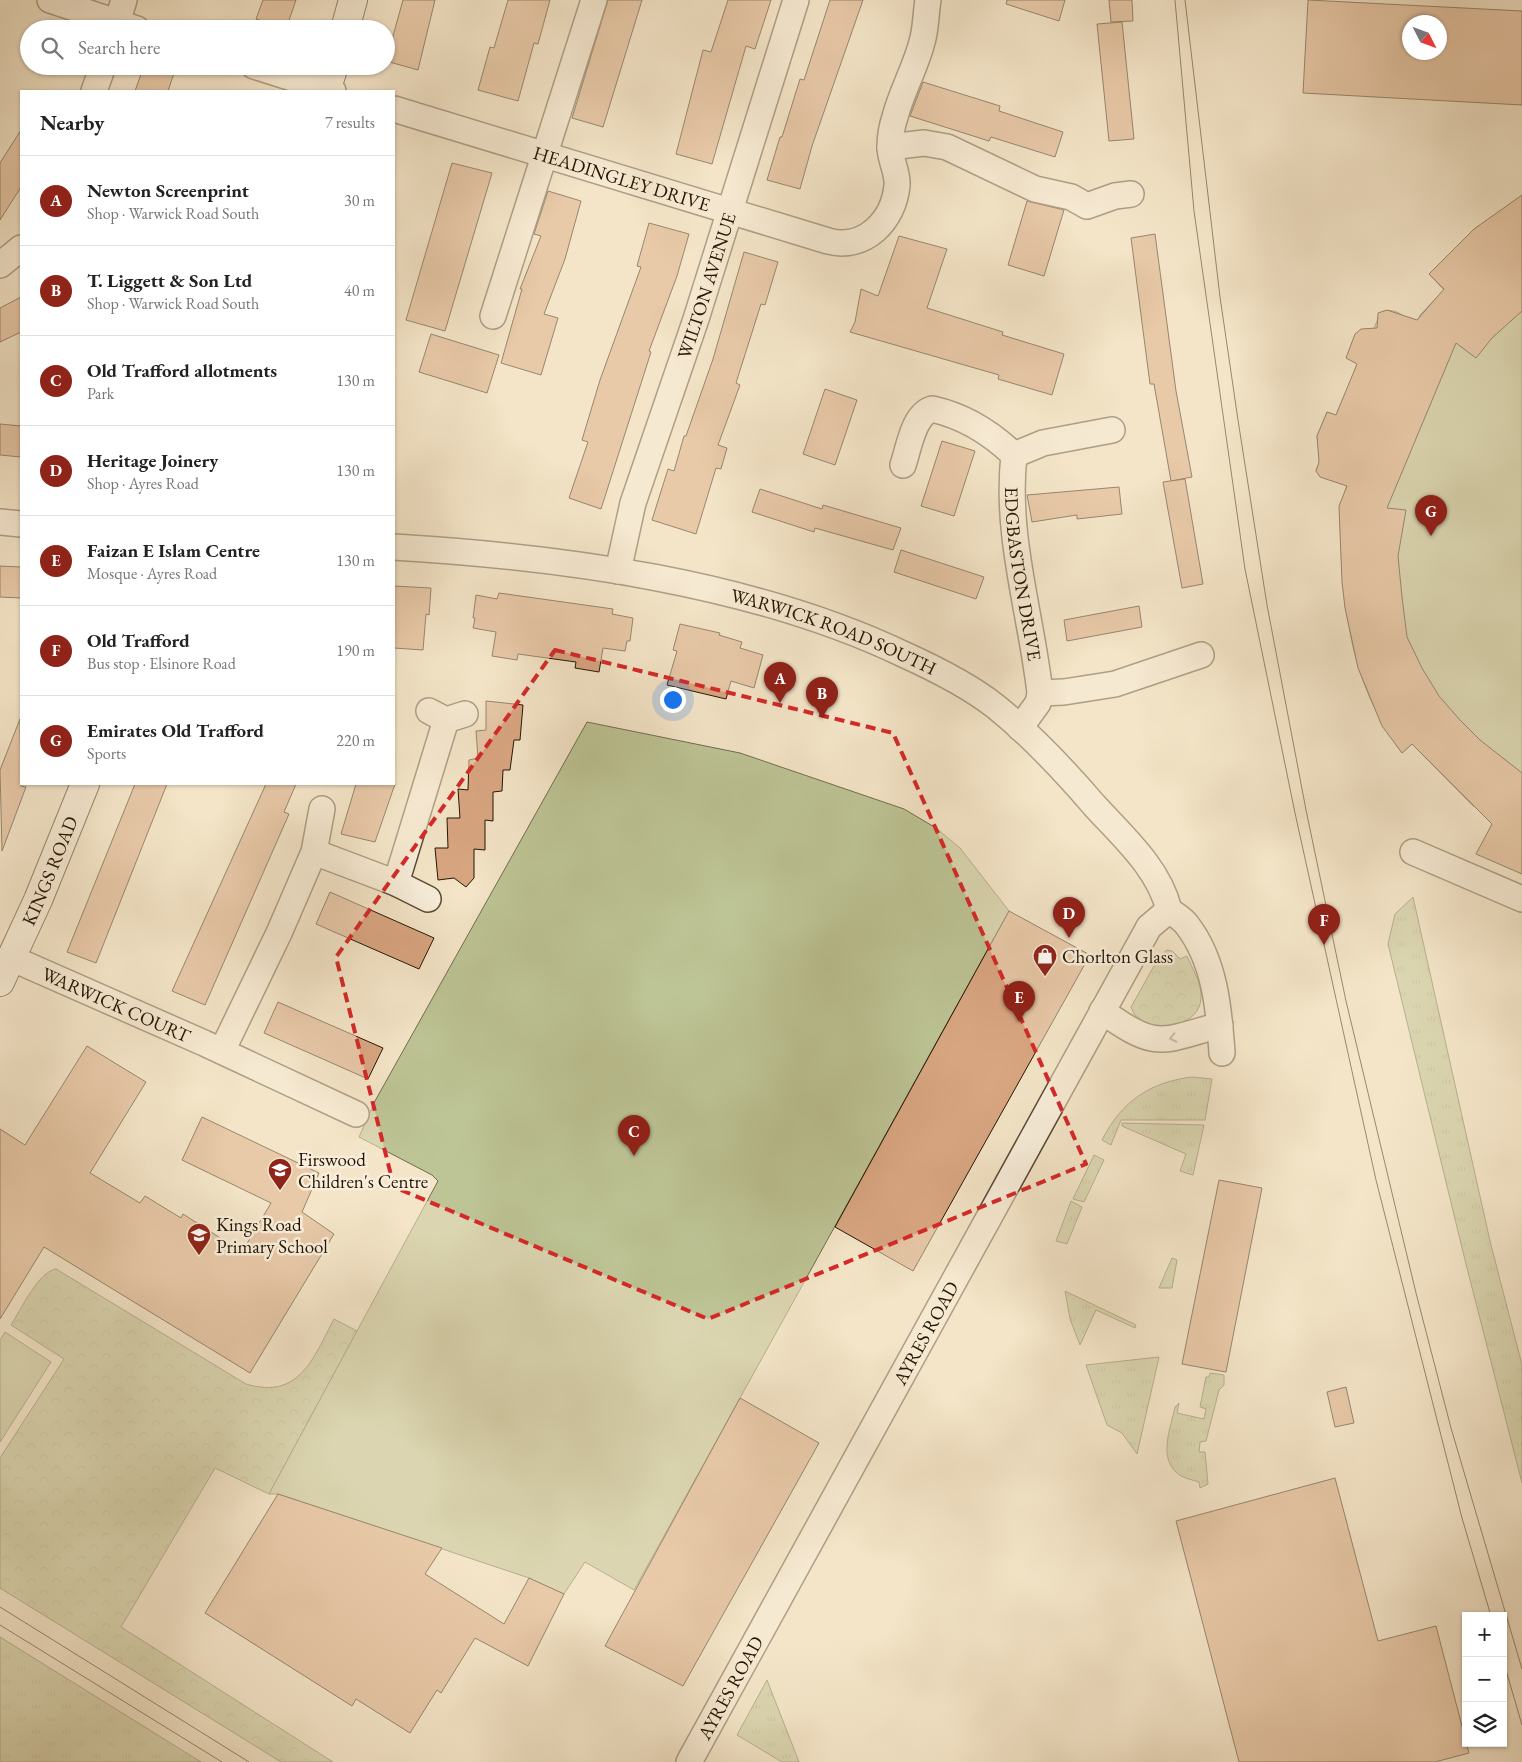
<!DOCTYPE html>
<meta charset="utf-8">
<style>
:root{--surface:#fff;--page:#f2f2f2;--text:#222;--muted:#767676;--line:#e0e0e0;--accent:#8f2418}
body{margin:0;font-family:"EB Garamond",serif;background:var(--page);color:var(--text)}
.controls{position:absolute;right:15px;bottom:15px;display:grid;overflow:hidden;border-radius:0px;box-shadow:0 1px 4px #0004}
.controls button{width:45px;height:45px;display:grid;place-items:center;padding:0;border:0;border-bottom:1px solid var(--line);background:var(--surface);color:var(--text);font:25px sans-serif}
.compass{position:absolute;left:1402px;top:15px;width:45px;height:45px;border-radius:50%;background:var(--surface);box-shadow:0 1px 4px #0004;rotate:132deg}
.you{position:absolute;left:672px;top:699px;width:18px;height:18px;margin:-12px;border:4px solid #fff;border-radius:50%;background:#1a73e8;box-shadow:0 0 0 8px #1a73e833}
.badge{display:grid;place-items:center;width:32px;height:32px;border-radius:50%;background:var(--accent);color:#fff;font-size:16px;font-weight:700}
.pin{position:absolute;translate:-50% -41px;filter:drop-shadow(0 1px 2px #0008)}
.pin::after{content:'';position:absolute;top:26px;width:18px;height:15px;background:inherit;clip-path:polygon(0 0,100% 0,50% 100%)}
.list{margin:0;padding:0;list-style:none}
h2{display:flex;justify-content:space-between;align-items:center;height:65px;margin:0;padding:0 20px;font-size:21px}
h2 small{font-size:16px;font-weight:400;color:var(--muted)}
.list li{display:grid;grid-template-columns:32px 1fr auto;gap:15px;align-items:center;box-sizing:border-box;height:90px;padding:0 20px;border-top:1px solid var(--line)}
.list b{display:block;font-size:19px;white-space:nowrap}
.list p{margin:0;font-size:16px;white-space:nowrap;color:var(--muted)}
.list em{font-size:16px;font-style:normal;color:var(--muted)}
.icon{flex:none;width:28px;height:28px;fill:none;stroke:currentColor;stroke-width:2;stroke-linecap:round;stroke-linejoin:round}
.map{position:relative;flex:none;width:1522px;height:1762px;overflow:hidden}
.search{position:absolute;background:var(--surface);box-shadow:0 1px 4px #0004;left:20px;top:20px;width:375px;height:55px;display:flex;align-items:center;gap:12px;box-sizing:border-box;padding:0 18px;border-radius:28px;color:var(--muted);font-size:19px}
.panel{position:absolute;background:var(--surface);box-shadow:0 1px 4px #0004;left:20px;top:90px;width:375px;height:695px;border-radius:0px}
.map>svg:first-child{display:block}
.grass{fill:url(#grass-tufts);stroke:#716c4c}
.forest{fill:url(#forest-crowns);stroke:#716c4c}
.garden{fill:#bdc495;stroke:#716c4c}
.building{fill:#d9a682;stroke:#251502;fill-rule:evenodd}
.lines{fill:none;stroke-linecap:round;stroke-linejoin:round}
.street-casing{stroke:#594934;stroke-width:28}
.secondary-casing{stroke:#251502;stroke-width:30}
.street{stroke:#f8eedb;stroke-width:25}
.secondary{stroke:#f8eedb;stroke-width:28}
.tram{stroke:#251502;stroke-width:1}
.oneway{stroke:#998c79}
.marked{fill:none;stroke:#d62828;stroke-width:4;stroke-dasharray:10 6;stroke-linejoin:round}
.labels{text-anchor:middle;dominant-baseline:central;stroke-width:5;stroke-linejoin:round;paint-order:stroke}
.street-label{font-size:19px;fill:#251502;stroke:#f8eedb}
.poi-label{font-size:19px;fill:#251502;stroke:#f8eedb;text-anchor:start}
</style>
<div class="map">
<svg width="1522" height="1762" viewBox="0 0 1522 1762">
<defs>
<pattern id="grass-tufts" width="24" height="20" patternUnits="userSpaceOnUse" patternTransform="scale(1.25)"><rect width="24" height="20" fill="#bdc495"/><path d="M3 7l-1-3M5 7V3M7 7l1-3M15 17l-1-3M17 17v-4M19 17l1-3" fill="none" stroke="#a2a87f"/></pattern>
<pattern id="forest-crowns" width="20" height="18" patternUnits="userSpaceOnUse" patternTransform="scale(1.25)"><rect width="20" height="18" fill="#bdc495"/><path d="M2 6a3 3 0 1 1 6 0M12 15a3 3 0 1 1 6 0" fill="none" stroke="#a2a87f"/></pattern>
</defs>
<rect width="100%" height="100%" fill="#f4e5c8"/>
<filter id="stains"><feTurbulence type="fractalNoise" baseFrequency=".004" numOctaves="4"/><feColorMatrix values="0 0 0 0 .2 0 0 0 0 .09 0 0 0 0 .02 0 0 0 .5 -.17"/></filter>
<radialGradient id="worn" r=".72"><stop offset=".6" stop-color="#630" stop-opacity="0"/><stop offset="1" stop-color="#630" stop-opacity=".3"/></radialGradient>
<g class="grass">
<path d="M1413,897L1490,1241L1522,1365V1483L1465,1260L1388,944L1395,914Z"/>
<path d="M1192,1077L1212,1079L1205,1120H1121L1111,1145L1102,1140C1121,1102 1150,1082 1192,1077Z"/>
<path d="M1122,1123L1204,1125L1193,1175L1180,1171L1186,1154L1122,1126Z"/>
<path d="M1094,1155L1104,1160L1084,1202L1073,1199Z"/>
<path d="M1071,1201L1082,1207L1067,1244L1056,1241Z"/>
<path d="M1172,1258L1177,1260L1172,1288H1159Z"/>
<path d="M1065,1291L1136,1325L1135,1328L1096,1310L1080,1345L1070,1319Z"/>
<path d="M1159,1357L1137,1454L1122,1433L1107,1425L1086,1365Z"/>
<path d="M1210,1373L1224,1375V1385L1219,1390L1206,1441L1200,1442L1199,1452H1205L1208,1484L1200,1488L1199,1482C1193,1480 1182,1478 1177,1473C1158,1457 1171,1427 1175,1407L1179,1403L1177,1413L1204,1419L1206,1409L1200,1407L1206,1377H1209Z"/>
<path d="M0,1637L201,1762H0Z"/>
<path d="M767,1680L799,1762H782L737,1735Z"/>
</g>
<g class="forest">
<path d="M1167,950L1172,951L1180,959L1187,956C1192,968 1200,981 1201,993C1203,1023 1171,1028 1149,1026L1134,1014L1131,1007L1159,957Z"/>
<path d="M56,1269L246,1384C300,1400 313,1358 334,1319L357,1331L269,1494L215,1468L121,1627L333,1762H281L0,1588V1458L64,1359L11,1325C21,1310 38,1272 56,1269Z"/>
</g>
<g class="garden">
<path d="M1522,197V874L1489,831L1518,771L1510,765L1474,807L1412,744L1402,753C1349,681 1343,609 1340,523L1350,524L1354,491H1345L1349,479L1321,477L1316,470L1320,461L1317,436L1327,412L1336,415L1381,312C1396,307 1406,316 1414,329L1420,315L1444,290L1429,274L1474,229Z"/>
<path d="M587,722L740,753L904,809L936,828L960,848L1009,911L634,1590L585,1562L564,1594L529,1578L278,1494H269L438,1181L432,1175L359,1137L375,1101Z"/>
<path d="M5,1332L51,1362L0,1442V1340Z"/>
</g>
<g class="building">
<path d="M263,0H296L286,29L256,19Z"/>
<path d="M403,0H435L418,70L386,61Z"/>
<path d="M508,0H550L538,44L534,43L518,101L478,90L490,47L494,48Z"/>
<path d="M608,0H642L603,127L572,118Z"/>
<path d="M728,0H771L755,49L746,46L712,164L676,154L703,50L711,52Z"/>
<path d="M830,0H863L812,146L800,189L767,180L780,137H782L800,79L804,80Z"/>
<path d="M1007,0H1065L1059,21L1006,4Z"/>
<path d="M1109,0H1132L1133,21L1111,22Z"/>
<path d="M1308,0L1522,11V105L1303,93ZM1410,22H1440V52H1410Z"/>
<path d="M1122,22L1134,139L1109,141L1097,24Z"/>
<path d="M144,66H154L174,73L168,91H135Z"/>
<path d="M923,82L1000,106L999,111L1063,132L1055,157L991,137L989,141L910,116Z"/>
<path d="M21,130V187L0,220V163Z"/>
<path d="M452,163L492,173L445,331L406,320Z"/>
<path d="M548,191L581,201L565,259L544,314L558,318L541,375L501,363L522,289H520L541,236L534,234Z"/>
<path d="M1522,195V311L1492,338L1476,358L1456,343L1387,508L1406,510L1398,556L1402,597L1407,637L1422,668L1439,696L1460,720L1480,740L1522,773V874L1476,854L1492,824L1412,744L1402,753L1382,726L1358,668L1345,608L1342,582L1339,506L1347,486L1320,477L1316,471L1319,462L1317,436L1327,412L1336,415L1357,364L1346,358L1355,334L1361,329L1377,328L1378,313L1387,310L1417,320L1444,289L1429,274L1474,229Z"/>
<path d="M1027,201L1064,210L1044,276L1008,265Z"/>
<path d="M649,223L689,234L677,276L649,351L651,352L601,509L569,498L588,442L582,440L600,380L641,267L637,266Z"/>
<path d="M1155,234L1176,391L1192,477L1171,481L1154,384H1150L1131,238Z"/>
<path d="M899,236L947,249L927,308L1003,332L1002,335L1064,354L1052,395L998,379L999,375L850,332L855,322L861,289L878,296Z"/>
<path d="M744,252L778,262L765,305L761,304L736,383L740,385L718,445L727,448L721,469L716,468L696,534L652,520L668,469L674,471L684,436H686L713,359Z"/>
<path d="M21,297V332L0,342V308Z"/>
<path d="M431,334L499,355L487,393L419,372Z"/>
<path d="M825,389L857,400L835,465L803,454Z"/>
<path d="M0,424L21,426V457L0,455Z"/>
<path d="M942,441L975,451L954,516L921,506Z"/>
<path d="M1185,479L1203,584L1182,588L1163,482Z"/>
<path d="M1119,487L1122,514L1077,519V515L1032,522L1027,495Z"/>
<path d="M760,489L822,509L823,505L901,528L893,550L815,528L814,532L752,512Z"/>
<path d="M901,550L984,577L976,599L894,572Z"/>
<path d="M0,566L21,567V598L0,597Z"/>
<path d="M394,586L431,588L429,615L426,614L423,650L394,648Z"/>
<path d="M499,593L613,609L612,614L633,618L630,641H627L625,651L603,648L599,672L575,668L576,662L518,654L517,660L492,656L496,632L473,628L475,618H473L476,595L497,599Z"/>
<path d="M1139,606L1142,627L1067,641L1064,620Z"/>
<path d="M680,624L720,633L719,635L742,642L740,648L763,655L754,688L731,681L726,699L667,685L677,651L673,650Z"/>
<path d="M486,701L523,705L520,740H514L510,770H503L502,791L493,792V821L485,820V850L474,849V878L466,887L454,878L438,880L435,848H448L447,818H460L458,789L468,790L469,760L478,758L476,731L486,730Z"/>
<path d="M20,719L21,786L26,787L2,851L0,770Z"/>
<path d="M135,784H167L96,963L67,952Z"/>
<path d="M266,784H296L284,812L289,814L205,1005L172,991Z"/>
<path d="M356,784H395L375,842L341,834Z"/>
<path d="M330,892L434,938L419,969L316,924Z"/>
<path d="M1009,911L1090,955L913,1271L835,1227Z"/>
<path d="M278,1002L383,1048L368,1079L264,1033Z"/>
<path d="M87,1046L146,1082L90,1173L140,1203L145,1196L181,1218L183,1214L242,1252L271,1203L182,1160L202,1117L319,1173L302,1212L334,1234L250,1373L44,1247L0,1319V1129L25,1145Z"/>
<path d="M1219,1180L1262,1188L1226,1372L1182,1364Z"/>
<path d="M1346,1387L1354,1423L1335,1427L1327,1392Z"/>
<path d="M740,1398L819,1443L683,1686L605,1646Z"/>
<path d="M1335,1478L1378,1641L1436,1626L1469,1753L1435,1762H1239L1176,1521Z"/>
<path d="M278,1494L442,1548L425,1574L504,1624L529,1578L564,1594L528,1666L475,1638L441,1693L437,1690L410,1733L356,1699L352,1706L205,1613Z"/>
</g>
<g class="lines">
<defs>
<g id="street">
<path d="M50,0L137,29"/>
<path d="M115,29L124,0"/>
<path d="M254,66L333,91"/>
<path d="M94,91L103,66"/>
<path id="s1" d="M394,109L828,241C864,251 894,221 897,185C898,172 890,160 890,147C890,139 892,126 895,117C902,90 917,65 923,38C926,26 926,12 928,0"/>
<path d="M890,147L924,143L947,147L1035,189L1071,197L1087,206L1115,196L1131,194"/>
<path d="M0,265L21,248"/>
<path d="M493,316L594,0"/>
<path d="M1014,455L1043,443L1112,430"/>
<path id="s2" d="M903,465C909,448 913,415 932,409C964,416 991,433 1014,455C1005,536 1031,613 1040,693L1038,703L1020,728"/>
<path d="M0,522L21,524"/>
<path id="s3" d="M394,547C561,557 752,582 905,655C936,669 968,685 995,706C1031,735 1064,770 1094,805C1123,837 1159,868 1169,910"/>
<path id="s4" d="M618,571L633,503L696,319L796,0"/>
<path d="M1040,693L1064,692L1115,684L1201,655"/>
<path d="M429,711L446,720L465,714"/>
<path d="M314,852L396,883L428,899"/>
<path d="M1413,852L1522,899"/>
<path d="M396,883L446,720"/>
<path d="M1169,910C1175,915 1183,919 1187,925C1215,961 1219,1009 1222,1053"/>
<path id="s5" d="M11,958L204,1043L356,1114"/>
<path d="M1102,1011C1157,1050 1159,1042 1220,1025"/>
<path d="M222,1051L279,933L314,852L322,809"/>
<path id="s6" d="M689,1762L1149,927L1169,910"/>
</g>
<g id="secondary">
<path d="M345,29L353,0"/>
<path d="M326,91L334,66"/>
<path id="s7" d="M0,982L38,900L85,784"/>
</g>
</defs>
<use href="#street" class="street-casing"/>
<use href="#secondary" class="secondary-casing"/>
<use href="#street" class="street"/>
<use href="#secondary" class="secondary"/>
<g class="tram">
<path d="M1175,0L1194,211L1245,569L1295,813L1376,1180L1462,1518L1491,1616"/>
<path d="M1185,0L1220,297L1238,420L1267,605L1306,810L1346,1001L1416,1293L1451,1428L1522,1669"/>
<path d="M0,1607L249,1762"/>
<path d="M0,1625L222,1762"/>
<path d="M1503,1660L1522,1725"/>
</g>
</g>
<defs><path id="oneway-chevron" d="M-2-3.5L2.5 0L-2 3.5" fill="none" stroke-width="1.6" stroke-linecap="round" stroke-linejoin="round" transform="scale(1.25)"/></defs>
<use class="oneway" href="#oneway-chevron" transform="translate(1173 1038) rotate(168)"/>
<path d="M0 0H1522V1762H0ZM555,650L893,733L1086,1164L708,1319L394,1187L336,957Z" fill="#f4e5c8" fill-opacity=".55" fill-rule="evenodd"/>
<path class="marked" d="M555,650L893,733L1086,1164L708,1319L394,1187L336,957Z"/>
<defs>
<symbol id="shop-pin" viewBox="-11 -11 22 30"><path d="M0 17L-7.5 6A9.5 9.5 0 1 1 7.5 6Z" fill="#8f2418" stroke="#f8eedb"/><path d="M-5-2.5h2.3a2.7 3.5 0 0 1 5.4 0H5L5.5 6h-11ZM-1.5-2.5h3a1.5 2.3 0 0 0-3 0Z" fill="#fff"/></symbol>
<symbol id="school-pin" viewBox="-11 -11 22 30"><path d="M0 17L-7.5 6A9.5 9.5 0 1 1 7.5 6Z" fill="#8f2418" stroke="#f8eedb"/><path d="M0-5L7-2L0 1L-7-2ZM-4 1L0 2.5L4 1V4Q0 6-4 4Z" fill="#fff"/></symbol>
</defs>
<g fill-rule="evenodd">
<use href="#shop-pin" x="1031" y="942" width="28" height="38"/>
<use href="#school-pin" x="266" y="1156" width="28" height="38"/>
<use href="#school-pin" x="185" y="1221" width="28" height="38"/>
</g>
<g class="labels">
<g class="street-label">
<text stroke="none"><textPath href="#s1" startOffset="238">HEADINGLEY DRIVE</textPath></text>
<text stroke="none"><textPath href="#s4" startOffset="299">WILTON AVENUE</textPath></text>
<text stroke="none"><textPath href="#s2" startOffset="280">EDGBASTON DRIVE</textPath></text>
<text stroke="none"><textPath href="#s3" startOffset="450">WARWICK ROAD SOUTH</textPath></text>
<text stroke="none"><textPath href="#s7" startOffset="122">KINGS ROAD</textPath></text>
<text stroke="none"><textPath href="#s5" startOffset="115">WARWICK COURT</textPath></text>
<text stroke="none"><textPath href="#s6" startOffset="490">AYRES ROAD</textPath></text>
<text stroke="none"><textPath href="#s6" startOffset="85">AYRES ROAD</textPath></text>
</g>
<g class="poi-label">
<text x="1062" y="956">Chorlton Glass</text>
<text x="298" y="1159">Firswood<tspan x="298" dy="22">Children's Centre</tspan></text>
<text x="216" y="1224">Kings Road<tspan x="216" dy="22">Primary School</tspan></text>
</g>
</g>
<rect width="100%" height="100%" filter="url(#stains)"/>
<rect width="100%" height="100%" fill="url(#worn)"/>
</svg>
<div class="controls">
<button>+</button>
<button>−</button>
<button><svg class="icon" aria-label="layers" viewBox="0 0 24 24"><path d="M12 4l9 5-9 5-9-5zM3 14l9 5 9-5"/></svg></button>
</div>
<svg class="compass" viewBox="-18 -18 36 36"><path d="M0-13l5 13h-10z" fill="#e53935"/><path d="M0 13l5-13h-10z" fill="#767676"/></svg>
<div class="you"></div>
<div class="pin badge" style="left:780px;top:703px">A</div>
<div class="pin badge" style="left:822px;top:718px">B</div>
<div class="pin badge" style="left:634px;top:1156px">C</div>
<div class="pin badge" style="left:1069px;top:938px">D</div>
<div class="pin badge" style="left:1019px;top:1022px">E</div>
<div class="pin badge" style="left:1324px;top:945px">F</div>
<div class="pin badge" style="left:1431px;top:536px">G</div>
<div class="search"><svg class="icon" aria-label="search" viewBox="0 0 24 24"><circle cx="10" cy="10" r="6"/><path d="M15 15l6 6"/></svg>Search here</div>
<section class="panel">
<h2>Nearby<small>7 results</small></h2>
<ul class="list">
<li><span class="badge">A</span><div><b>Newton Screenprint</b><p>Shop · Warwick Road South</p></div><em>30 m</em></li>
<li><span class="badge">B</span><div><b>T. Liggett &amp; Son Ltd</b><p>Shop · Warwick Road South</p></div><em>40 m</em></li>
<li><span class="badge">C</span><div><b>Old Trafford allotments</b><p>Park</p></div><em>130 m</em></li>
<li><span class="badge">D</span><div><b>Heritage Joinery</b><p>Shop · Ayres Road</p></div><em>130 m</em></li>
<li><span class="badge">E</span><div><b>Faizan E Islam Centre</b><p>Mosque · Ayres Road</p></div><em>130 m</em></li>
<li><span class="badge">F</span><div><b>Old Trafford</b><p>Bus stop · Elsinore Road</p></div><em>190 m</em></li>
<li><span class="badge">G</span><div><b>Emirates Old Trafford</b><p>Sports</p></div><em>220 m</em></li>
</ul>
</section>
</div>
